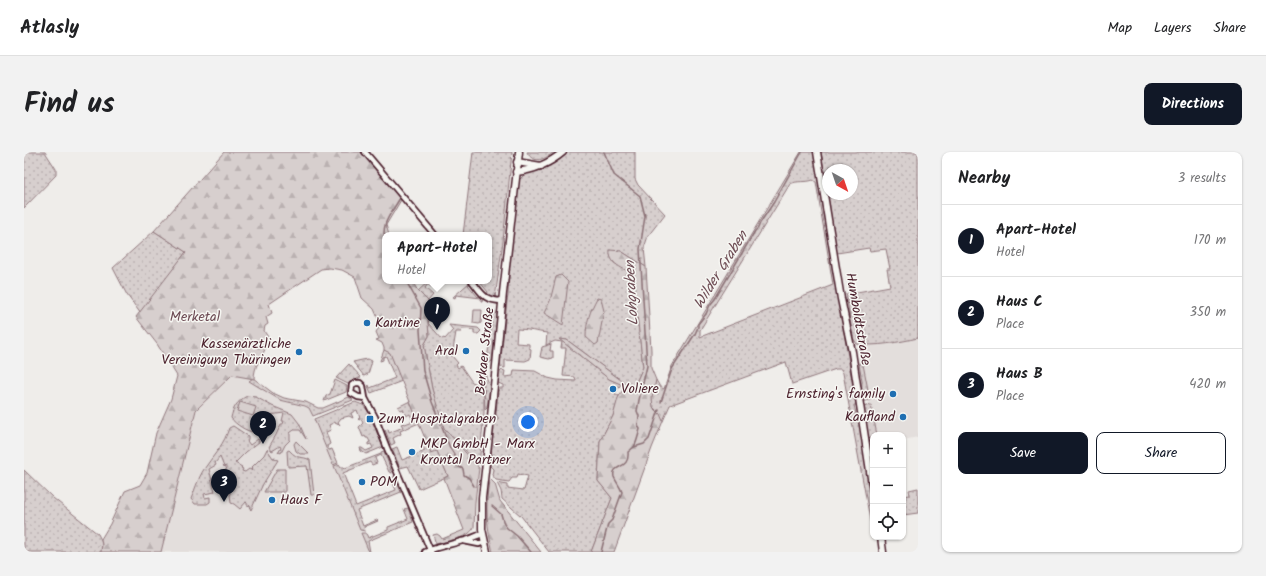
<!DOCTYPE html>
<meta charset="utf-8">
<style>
:root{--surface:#fff;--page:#f2f2f2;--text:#202124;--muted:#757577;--line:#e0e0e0;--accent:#111827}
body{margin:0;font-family:Kalam,sans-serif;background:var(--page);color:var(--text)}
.controls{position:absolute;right:12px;bottom:12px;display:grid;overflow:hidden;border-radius:8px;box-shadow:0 1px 3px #0004}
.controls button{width:36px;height:36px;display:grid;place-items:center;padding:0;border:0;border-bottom:1px solid var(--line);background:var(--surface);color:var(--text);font:20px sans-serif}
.compass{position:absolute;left:798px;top:12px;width:36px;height:36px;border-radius:50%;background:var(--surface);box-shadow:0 1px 3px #0004;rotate:140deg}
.you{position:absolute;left:504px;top:270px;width:14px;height:14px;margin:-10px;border:3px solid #fff;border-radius:50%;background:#1a73e8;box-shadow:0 0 0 6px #1a73e833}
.badge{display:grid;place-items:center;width:26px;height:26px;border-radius:50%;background:var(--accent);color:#fff;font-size:13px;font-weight:700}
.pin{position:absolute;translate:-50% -33px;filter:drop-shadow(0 1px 2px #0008)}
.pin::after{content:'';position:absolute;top:21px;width:14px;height:12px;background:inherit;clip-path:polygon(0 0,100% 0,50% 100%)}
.popup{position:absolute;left:358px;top:80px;width:110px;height:52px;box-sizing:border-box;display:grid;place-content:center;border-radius:8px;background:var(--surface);filter:drop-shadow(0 1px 3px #0005);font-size:13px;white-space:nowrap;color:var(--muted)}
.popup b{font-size:15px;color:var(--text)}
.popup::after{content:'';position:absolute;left:50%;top:100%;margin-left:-8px;border:8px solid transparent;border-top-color:var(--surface)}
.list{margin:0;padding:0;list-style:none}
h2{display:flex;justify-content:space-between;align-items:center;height:52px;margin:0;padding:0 16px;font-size:17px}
h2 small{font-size:13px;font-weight:400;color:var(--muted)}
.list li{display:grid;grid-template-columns:26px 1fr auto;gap:12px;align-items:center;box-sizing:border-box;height:72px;padding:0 16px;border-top:1px solid var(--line)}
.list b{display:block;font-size:15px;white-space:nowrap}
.list p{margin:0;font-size:13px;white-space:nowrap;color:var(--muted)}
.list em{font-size:13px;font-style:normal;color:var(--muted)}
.actions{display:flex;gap:8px;padding:12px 16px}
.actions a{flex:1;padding:9px 0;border:1px solid var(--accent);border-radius:8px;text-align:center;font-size:14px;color:var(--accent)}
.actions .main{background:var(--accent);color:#fff}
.icon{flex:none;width:22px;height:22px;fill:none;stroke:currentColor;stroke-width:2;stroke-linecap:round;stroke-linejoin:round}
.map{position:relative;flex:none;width:894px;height:400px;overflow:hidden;border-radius:8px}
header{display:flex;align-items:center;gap:24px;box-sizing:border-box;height:56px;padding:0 20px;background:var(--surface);border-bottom:1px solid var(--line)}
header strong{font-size:19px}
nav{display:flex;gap:22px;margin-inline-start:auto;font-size:14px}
.intro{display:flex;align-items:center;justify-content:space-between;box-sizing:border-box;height:96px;padding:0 24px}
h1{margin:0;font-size:28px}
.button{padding:10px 18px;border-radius:8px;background:var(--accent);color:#fff;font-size:14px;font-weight:700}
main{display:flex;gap:24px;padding:0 24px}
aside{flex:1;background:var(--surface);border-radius:8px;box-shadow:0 1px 3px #0004}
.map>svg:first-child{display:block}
.built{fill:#e3dedc}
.grass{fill:url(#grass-dots);stroke:#90777c;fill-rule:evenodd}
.forest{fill:url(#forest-firs);stroke:#90777c}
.park{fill:#d7cfce;stroke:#90777c}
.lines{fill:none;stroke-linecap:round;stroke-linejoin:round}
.stream{stroke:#8a6f74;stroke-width:1.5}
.street-casing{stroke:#4a1f2b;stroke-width:8}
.secondary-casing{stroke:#4a1f2b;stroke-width:9}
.street{stroke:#f6f6f2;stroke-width:4.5}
.secondary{stroke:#f6f6f2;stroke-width:6}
.poi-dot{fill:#1f6fb2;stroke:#f6f6f2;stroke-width:1.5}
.labels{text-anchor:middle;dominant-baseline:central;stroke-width:3;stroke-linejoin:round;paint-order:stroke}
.park-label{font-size:14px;fill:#6d4b54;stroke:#f6f6f2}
.street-label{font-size:14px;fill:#4a1f2b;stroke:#f6f6f2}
.poi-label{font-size:14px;fill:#4a1f2b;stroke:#f6f6f2;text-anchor:start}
.water-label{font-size:15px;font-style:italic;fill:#6f4e56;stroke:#f6f6f2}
</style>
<header>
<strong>Atlasly</strong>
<nav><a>Map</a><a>Layers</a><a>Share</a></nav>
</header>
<div class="intro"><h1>Find us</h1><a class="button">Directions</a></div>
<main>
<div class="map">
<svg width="894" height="400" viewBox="0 0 894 400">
<defs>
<pattern id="grass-dots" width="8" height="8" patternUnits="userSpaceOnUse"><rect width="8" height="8" fill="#d7cfce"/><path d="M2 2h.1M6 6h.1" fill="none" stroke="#bab1b1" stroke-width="1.8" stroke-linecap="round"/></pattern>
<pattern id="forest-firs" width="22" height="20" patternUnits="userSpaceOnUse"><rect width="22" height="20" fill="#d7cfce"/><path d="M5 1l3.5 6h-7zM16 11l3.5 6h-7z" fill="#bab1b1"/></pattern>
</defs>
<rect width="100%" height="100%" fill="#efedea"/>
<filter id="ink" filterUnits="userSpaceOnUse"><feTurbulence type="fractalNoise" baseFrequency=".025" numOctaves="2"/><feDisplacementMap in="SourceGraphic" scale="8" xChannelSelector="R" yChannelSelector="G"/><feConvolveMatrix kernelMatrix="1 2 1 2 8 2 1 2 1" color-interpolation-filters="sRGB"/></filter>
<g filter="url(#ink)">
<g class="built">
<path d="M894,186V285L879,288V283H851L833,192L876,189Z"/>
<path d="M208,223L225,225V229L256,248L285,256L290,267L345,400H137L172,259Z"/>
</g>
<g class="grass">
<path d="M0,0H21L32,17V23L0,56Z"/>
<path d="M449,0H488L479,89L471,146L462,144L464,140L455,129H465V83H439Z"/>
<path d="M503,0H530C522,7 509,13 503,0Z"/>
<path d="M543,0H611V27L614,33L641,62L624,84L620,96L622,115L597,99L586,102L590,111L610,122C613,132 607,144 612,154L619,215L609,237L543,188L536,187L585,227L597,232L591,242L595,244L589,264L576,289L574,329L588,346L567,400H525L497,364L478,347L477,339L473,331L483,333V336L500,338L504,324L494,322L493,326H488L485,330L472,328L468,323L469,317L466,314L470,268L474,267V266L472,262L474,239L476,236H479V233L474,231L476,220L478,218L481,219L480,225L489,224L490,218L511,219L524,226L533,228L552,229L551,225L539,224L542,196H537L538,190L531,189L522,193L523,181C513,180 504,177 493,177L492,191L505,192V196L507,197L506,207L501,209L481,208V216L476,215L483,149L484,144L485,121L495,28L502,21L528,12Z"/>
<path d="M777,0H790L832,253H830L833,267H835L849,352V384L819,221L817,217H812L768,232L762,210L646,253L639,269C636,263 631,259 629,255C625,248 630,236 632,228L636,235L640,237L648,214ZM789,28L792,30L809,133L676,185V178L766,32C774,28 781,31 789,28Z"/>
<path d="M797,0H894V186C875,190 852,195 833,192L829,186L822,142L866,134L863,117H866L862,97L846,99L845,96L813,101ZM804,18H828V42H804Z"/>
<path d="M130,79L162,100L117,162L103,143L89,116Z"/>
<path d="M405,129H415L409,136L404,132L401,136L409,143L404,149L408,155L407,157L410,159L411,164L404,168L405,170L404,171L418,187L420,186L421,187L429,178L425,173L454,176L457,179L454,182H450V178L438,177L437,180H432L428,204L434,211L432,213L434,216L437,214L448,230L460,235L459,228L460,222H461L466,234L463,256L461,258L460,237V262L455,313L420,276L415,263L408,237L400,193L405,184L404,171V149L394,139Z"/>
<path d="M446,130L447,131L444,133L454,145L457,143L459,146L458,150H457V146L432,143L431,146L429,145Z"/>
<path d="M467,158L471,159L473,164L468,209L465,211L463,208L468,170L463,169L464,161Z"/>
<path d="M527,192L526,199H529V206L525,207L516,205L518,195Z"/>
<path d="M360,198L366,200L378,229L347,241L344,234L345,233L346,236L371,226L362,204L359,205V208L356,209Z"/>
<path d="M842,203L843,206L838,207L846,248L837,250L838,229L835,212L838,206Z"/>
<path d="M338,208L344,207L348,209L344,222L340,224L329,210Z"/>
<path d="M325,212L337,225L324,232L312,226Z"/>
<path d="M229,226L249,241L260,246L282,250L294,256H299L325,245L329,248L289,264L285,256L281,254L256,248L225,229Z"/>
<path d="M311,228L323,234L322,240L300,249L302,244L306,242Z"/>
<path d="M223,244L232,245L248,254L268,262L275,271L282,287L276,278H270L266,281V288L261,293L257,301L255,300L254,301L257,296L256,294L248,299L245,295L252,283L257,272H259L260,269H258L260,261L245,263L240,276L231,271L230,274L233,276L230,280C223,280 211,272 207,266C209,256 213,249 223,244Z"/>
<path d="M386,249L395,271L376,279L377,282L369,286L371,291L367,293L361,278L364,277L365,281L379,275L377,272L380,271L381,272L389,269L386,262L382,264L379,257L376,258L374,255Z"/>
<path d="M331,250L339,253L344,259L359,295L342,302L337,299L336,296H338L342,299L349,296L347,292L344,293V291L346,290L344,286H342L341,284L339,285L335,275L339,271L337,267L335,268L334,267L336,266L333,258L327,261L329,266L325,264L317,266L314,270L316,273L314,271L312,272L311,270L305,273L307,278L302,280L306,292L303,294L305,298L308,297L314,311L309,313L290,267Z"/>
<path d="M847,253L853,283H849V287H847L844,284L839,255Z"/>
<path d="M209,274L224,284V287L223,289L226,293L234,287L235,288V290L222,300L211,311L218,315L217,316L219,317L218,319L221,320L225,317L227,318L229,316L228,315L240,303L243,297L249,306L251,305L250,307L254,308L239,332L227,358L226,357L227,354L223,353V351L222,350L216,357L210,352L207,351L205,334L201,318L203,317L201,314L200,315L196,305L191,311L192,313L185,317L191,340L180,342L181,346L186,345V350L183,352H171L167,347C172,335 175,323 183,313C192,300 200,292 205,276Z"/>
<path d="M272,289L285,302H276L272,299L270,292Z"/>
<path d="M402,289L407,301L413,298L424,324L395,337L384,314L376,316L368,297L373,295L378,308L401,299L397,291Z"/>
<path d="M265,298C275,309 277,303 286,308L290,343H287L283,314L264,315L263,299Z"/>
<path d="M360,299L368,321L365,320L357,303L351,306L353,311L348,313L346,310L319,321L332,354L372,338L368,329V326L371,324L377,340L333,358L339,374L353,368L354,369L340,375L341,379L336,378L310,314L315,312L317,315H320L321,316L357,302V300Z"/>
<path d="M253,317H261V340H240Z"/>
<path d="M0,318L29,346L74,382L78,390L77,400H0Z"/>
<path d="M894,336V361L879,363V344L886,343L885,338Z"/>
<path d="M384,356L389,370L344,389L346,400H345L337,381H342L344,386L364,378V375L384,367L380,357Z"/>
</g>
<g class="forest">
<path d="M200,0H344L380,43L362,73L365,83H361V129H388L394,139L404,149V171L405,184L400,193L408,237L420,276L455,316L451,350L450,375C446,386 423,389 412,392L409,383L413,382L416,384L418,387L440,378L420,326L424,324L413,299L407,301L366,201L360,198V196L358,191L352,188L355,187L352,180L357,173L350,157L338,146L331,125L318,118L306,116L297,117L245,152L248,161L242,165L244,172L241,174L240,179L244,185C241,189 242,192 241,197C237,208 230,213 230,227L208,223L172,258L137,400H77L78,393L77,387L86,372L101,339L116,333L123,321L132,281L147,247L153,224L133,192L112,165L162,100L130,79Z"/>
<path d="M586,98L597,99L622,115L627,198V216L632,228L628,246L629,255L636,262L639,269L628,296L590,400H567L588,346L574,329L576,289L589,264L594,246L601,234L585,227L535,187L543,188L609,237L619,215L612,154L605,145L611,130L610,122C600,117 584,112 586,98Z"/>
<path d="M537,123L544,130L539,173L520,161L526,149L532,125Z"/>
<path d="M573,146L577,147L580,159L574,191L571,193L562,185C562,170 566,159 573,146Z"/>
<path d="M467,328L471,332L476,349L517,400H469C463,377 461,353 465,329Z"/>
</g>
<g class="park">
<path d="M450,158H458L457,171L455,172L449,171Z"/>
<path d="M216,250L232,255L229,264L213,259Z"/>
</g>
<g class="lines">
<g class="stream">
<path d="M580,0L590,23L616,44L621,64L616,97L623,214L615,248L613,259L615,264L614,274L616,277C615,281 612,292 610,295"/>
<path d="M361,93C357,70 365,65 376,46"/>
<path d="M382,129L397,156L396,178L399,219L408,250L426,296L433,307L434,314L439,317L440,323L445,326L450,334"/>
<path d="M637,250L648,217L671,182L674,175V172L682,162L686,153L691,147L731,79L734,76L736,71L750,50L778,0"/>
<path d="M468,354L477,362L480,372L483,376L493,384L507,400"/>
<path d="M577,400L584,372L588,368L598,340C596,334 592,330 590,325C587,311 606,319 604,300L610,295L620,292L625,287L635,258"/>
</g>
<defs>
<g id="street">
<path d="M341,0L411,83"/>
<path d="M448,129C459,143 460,148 478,149"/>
<path d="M341,246L334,245L327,241L328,233L332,231H336L339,234L341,246L351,265L363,296L407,400"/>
<path d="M440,389L455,392L460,390"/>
<path d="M401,400C413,395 425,393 438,389C445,388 451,384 459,382"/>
</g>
<g id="secondary">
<path d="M793,0L817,147L828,200L849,339"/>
<path d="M493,10L517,14"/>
<path d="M492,20C510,18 525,12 539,0"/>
<path d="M857,385L859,400"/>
<path d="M463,400L458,377V346L466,275L479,141L495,0"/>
</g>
</defs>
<use href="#street" class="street-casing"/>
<use href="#secondary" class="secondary-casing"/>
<use href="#street" class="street"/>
<use href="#secondary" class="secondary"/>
</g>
</g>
<g class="poi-dot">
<circle cx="343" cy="171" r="4"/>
<circle cx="442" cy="199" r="4"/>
<circle cx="275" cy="200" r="4"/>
<circle cx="589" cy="237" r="4"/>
<circle cx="869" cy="242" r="4"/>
<circle cx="879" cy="265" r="4"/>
<rect x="342" y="263" width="8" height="8" rx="2"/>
<circle cx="388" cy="300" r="4"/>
<circle cx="338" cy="330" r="4"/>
<circle cx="248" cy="348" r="4"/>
</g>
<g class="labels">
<g class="park-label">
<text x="171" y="165">Merketal</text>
</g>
<g class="street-label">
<text transform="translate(834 167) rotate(80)">Humboldtstraße</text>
<text transform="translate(461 199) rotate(-84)">Berkaer Straße</text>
</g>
<g class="poi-label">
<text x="351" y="171">Kantine</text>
<text x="267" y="192" text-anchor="end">Kassenärztliche<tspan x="267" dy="16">Vereinigung Thüringen</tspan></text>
<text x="434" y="199" text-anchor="end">Aral</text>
<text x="597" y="237">Voliere</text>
<text x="861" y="242" text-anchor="end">Ernsting's family</text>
<text x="871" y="265" text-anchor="end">Kaufland</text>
<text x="354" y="267">Zum Hospitalgraben</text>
<text x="396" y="292">MKP GmbH - Marx<tspan x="396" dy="16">Krontal Partner</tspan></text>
<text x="346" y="330">POM</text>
<text x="256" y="348">Haus F</text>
</g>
<g class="water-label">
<text transform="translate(697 118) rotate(-58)">Wilder Graben</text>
<text transform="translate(608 141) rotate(-93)">Lohgraben</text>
</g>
</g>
</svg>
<div class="controls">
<button>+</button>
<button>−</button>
<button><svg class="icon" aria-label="locate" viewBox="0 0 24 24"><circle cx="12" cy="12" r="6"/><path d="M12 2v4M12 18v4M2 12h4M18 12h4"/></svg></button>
</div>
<svg class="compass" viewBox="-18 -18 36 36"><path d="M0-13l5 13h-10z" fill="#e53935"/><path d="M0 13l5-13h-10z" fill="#757577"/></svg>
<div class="you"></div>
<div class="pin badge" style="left:413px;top:178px">1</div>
<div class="popup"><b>Apart-Hotel</b>Hotel</div>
<div class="pin badge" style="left:239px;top:292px">2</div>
<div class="pin badge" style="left:200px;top:350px">3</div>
</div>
<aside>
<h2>Nearby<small>3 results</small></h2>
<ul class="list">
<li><span class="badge">1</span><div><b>Apart-Hotel</b><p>Hotel</p></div><em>170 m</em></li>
<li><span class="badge">2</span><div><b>Haus C</b><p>Place</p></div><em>350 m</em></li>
<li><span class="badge">3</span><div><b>Haus B</b><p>Place</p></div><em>420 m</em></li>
</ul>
<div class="actions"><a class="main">Save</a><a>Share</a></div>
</aside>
</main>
